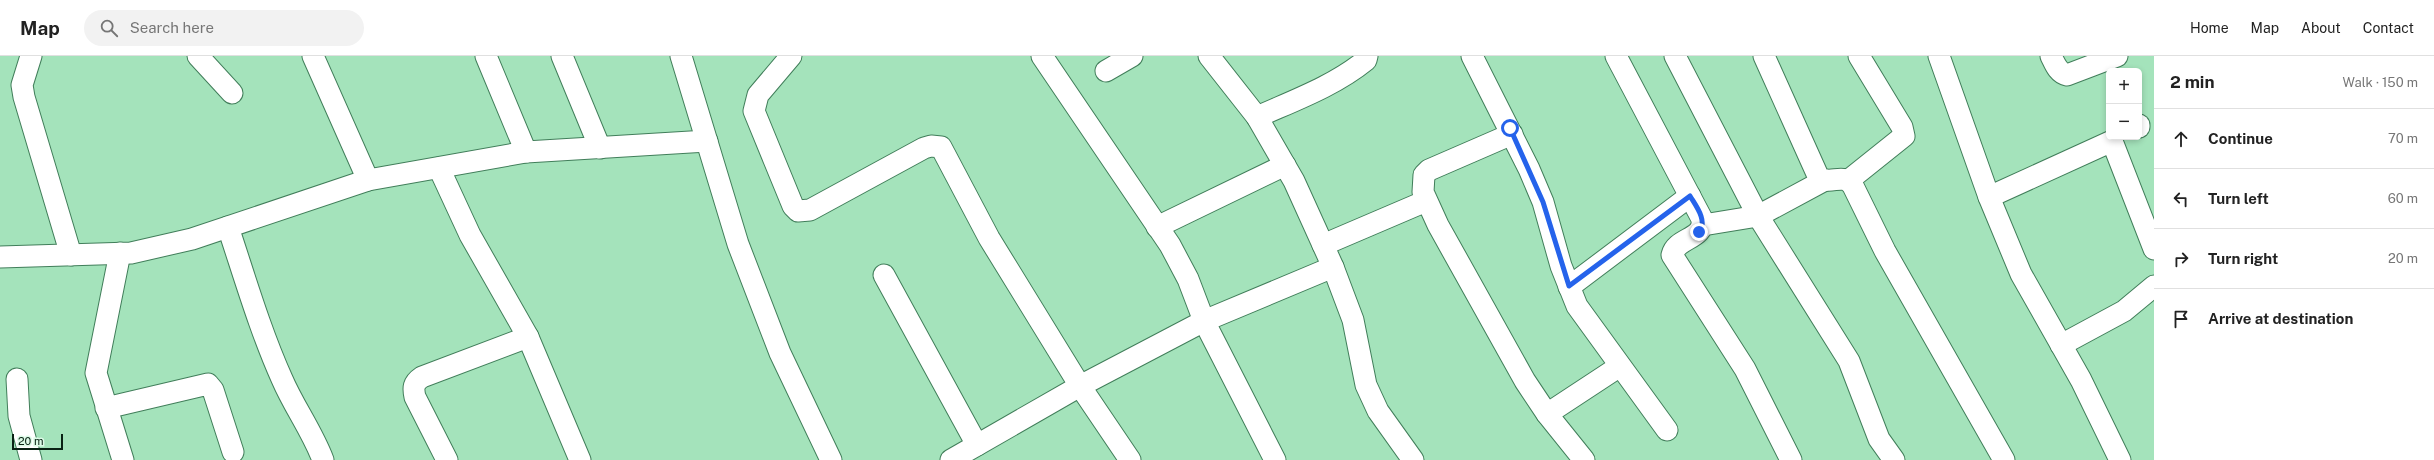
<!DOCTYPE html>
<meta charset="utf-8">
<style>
:root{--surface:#fff;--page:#f2f2f2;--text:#222;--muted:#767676;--line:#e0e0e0}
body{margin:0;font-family:"Public Sans",sans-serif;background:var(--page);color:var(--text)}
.controls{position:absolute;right:12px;top:12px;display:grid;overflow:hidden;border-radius:6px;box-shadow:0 2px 6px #0003}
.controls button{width:36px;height:36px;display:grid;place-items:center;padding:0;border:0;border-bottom:1px solid var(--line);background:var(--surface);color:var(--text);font:20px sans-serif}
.scale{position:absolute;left:12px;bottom:10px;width:51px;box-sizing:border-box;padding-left:4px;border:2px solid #092214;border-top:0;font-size:11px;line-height:14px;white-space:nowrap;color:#092214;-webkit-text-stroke:3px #dcfbe7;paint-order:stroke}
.stop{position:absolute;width:12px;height:12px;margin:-9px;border:3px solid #2563eb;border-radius:50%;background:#fff}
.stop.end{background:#2563eb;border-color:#fff;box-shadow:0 1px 4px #0008}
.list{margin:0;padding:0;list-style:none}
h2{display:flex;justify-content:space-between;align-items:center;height:52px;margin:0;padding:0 16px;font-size:17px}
h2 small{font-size:13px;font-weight:400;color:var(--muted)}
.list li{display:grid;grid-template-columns:26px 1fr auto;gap:12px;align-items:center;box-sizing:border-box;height:60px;padding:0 16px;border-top:1px solid var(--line)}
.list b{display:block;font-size:15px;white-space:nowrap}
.list em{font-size:13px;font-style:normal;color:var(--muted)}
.icon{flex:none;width:22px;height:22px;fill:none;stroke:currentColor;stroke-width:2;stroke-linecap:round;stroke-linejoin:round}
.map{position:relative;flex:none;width:2154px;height:404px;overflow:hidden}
header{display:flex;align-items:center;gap:24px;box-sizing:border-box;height:56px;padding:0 20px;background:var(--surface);border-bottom:1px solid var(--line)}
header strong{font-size:19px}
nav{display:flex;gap:22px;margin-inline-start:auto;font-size:14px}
.search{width:280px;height:36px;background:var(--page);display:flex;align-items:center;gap:10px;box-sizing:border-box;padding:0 14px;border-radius:22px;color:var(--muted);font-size:15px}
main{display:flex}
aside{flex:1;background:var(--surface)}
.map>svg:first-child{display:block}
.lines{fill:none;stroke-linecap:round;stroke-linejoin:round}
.minor-casing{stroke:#417e5a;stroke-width:23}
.minor{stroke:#fff;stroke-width:21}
.route{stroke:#2563eb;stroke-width:5}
</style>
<header>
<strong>Map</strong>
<div class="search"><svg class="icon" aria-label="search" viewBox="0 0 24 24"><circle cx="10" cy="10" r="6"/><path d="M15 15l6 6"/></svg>Search here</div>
<nav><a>Home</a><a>Map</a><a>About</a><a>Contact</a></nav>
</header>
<main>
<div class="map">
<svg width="2154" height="404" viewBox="0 0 2154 404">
<rect width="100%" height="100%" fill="#a4e3bb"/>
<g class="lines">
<defs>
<g id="minor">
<path d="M31,0L22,29L24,41L71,199"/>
<path d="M198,0L232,37"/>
<path d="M313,0L368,124"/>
<path d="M486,0L526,96"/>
<path d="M562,0L600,92"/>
<path d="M681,0L738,188L780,297L831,404"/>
<path d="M791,0L758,39L754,55L793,150L798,155L810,154L924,92L931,90L941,91L989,182L1080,330L1130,404"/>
<path d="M1042,0L1170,189L1188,223L1204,265L1275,404"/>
<path d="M1209,0L1257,61L1294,125L1333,211L1353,264L1366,329L1378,355L1413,404"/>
<path d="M1472,0L1529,113L1543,146L1561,210L1577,250L1667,374"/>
<path d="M1616,0L1702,163C1705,184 1676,181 1672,199L1745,313L1791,404"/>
<path d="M1675,0L1758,160L1849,305L1879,383L1894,404"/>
<path d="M1764,0L1818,120C1830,131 1843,115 1853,130L1885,195L2004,404"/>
<path d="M1939,0L1989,141L2021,218L2081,324L2120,404"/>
<path d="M2051,0C2055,8 2058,17 2067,19L2117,0"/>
<path d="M1106,15L1132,0"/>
<path d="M1257,61C1295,44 1334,30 1366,4L1367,0"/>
<path d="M2139,69V71"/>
<path d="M1512,78L1429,114L1424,119L1423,136L1438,169L1525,325L1547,358L1584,404"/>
<path d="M439,112L470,179L528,281L580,404"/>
<path d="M1849,124L1904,80L1902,71L1859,0"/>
<path d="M1989,141L2112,85L2154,193"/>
<path d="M1703,169L1758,160L1823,125"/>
<path d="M228,171C245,222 260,274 282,323C294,351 312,375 323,404"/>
<path d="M1157,171L1285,109"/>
<path d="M1323,189L1426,145"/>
<path d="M120,197L96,317L123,404"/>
<path d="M0,201L131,197L192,183L368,124L526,96L707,85"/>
<path d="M884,219L977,389"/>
<path d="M1569,231L1690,140"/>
<path d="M2061,289L2124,255L2154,230"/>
<path d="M17,323L19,360L31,404"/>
<path d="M106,352L208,328L213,334L233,396"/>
<path d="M1547,358L1620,310"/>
<path d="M447,404L415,341C413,332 413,327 422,321L528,281"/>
<path d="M951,404L1080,330L1204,265L1333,211"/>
</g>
</defs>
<use href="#minor" class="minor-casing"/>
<use href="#minor" class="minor"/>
</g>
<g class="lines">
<path class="route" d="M1510,72L1543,146L1569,230L1690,140C1696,150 1708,165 1699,176"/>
</g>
</svg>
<div class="controls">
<button>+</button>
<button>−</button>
</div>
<div class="scale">20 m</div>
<div class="stop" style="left:1510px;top:72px"></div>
<div class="stop end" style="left:1699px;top:176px"></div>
</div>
<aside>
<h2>2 min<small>Walk · 150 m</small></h2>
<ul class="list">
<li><svg class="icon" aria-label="ahead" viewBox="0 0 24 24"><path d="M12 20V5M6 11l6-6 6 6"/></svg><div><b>Continue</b></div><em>70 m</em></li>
<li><svg class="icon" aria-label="left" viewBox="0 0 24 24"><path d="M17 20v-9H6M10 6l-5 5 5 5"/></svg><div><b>Turn left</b></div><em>60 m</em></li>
<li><svg class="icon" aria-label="right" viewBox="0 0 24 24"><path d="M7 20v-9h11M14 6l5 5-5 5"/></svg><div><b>Turn right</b></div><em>20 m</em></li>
<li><svg class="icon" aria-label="arrive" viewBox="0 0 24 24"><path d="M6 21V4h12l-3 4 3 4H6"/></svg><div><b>Arrive at destination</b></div></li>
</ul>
</aside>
</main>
